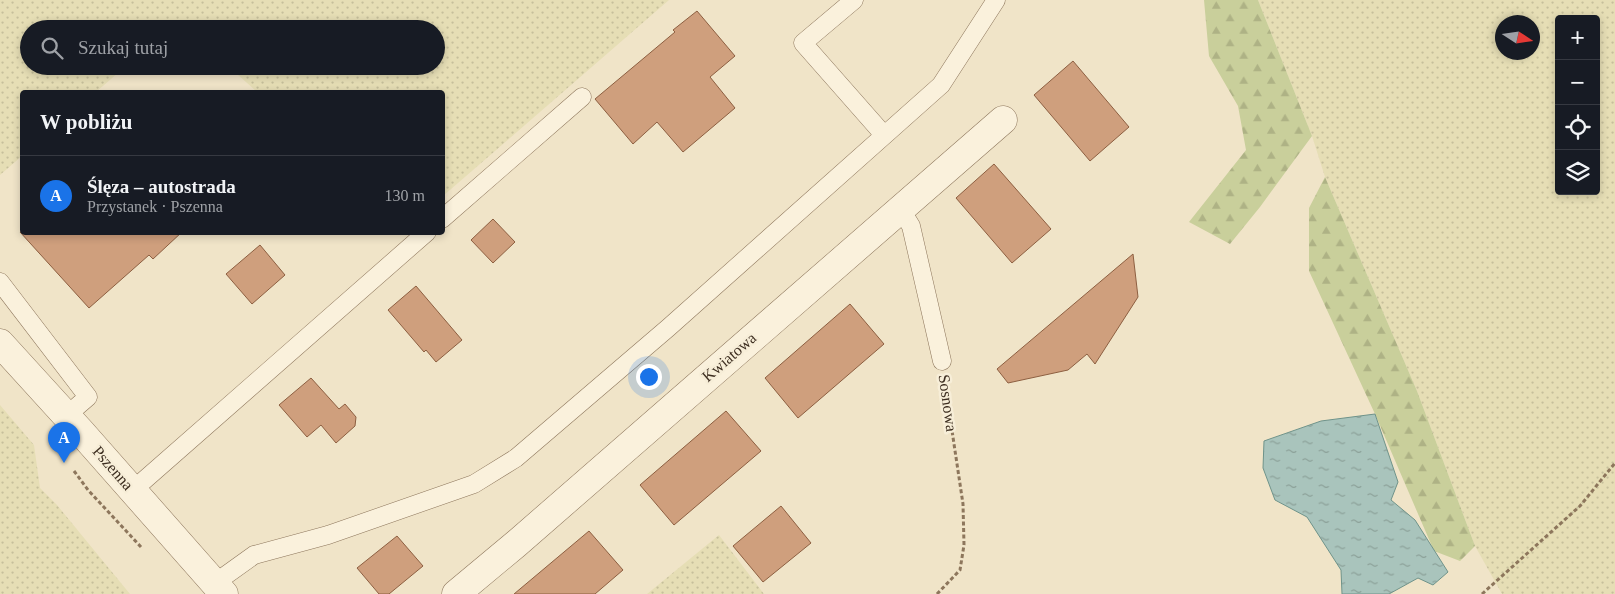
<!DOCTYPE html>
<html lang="pl">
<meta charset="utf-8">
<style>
:root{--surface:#171b24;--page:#242831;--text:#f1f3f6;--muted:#9ea1a6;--line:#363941;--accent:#1a73e8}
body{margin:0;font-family:"Times New Roman",serif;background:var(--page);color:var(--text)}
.controls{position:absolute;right:15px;top:15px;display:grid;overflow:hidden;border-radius:5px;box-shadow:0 2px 8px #0003}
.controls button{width:45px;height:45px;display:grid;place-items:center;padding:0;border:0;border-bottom:1px solid var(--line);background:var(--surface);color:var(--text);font:25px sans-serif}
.compass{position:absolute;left:1495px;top:15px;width:45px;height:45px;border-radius:50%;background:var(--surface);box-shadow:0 2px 8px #0003;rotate:102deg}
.you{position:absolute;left:648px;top:376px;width:18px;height:18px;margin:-12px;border:4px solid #fff;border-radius:50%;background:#1a73e8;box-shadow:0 0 0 8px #1a73e833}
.badge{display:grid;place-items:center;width:32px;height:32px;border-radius:50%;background:var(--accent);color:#fff;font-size:16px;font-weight:700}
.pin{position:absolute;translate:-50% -41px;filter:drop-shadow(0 1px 2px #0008)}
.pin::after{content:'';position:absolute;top:26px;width:18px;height:15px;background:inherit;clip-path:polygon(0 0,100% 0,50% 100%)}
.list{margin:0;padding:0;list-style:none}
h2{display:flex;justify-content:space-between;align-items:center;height:65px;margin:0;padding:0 20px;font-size:21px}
h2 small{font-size:16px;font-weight:400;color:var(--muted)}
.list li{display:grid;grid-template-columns:32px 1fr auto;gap:15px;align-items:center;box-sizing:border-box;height:80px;padding:0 20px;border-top:1px solid var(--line)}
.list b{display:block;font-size:19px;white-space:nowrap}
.list p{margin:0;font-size:16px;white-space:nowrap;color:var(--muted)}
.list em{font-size:16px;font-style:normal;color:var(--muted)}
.icon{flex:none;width:28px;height:28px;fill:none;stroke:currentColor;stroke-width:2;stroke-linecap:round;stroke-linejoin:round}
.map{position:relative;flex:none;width:1615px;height:594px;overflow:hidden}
.search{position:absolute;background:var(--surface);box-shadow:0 2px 8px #0003;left:20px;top:20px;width:425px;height:55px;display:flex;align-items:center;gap:12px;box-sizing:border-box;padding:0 18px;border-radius:28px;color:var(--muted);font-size:19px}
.panel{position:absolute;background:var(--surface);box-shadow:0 2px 8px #0003;left:20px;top:90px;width:425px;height:145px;border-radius:5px}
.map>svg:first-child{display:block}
.farmland{fill:url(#farmland-dots);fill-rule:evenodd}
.forest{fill:url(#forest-firs)}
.water{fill:url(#water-ripples);stroke:#6f938a}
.building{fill:#cf9f7d;stroke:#8d5f41}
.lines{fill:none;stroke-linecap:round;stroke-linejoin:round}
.service-casing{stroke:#8d765c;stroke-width:19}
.minor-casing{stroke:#8d765c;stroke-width:29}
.tertiary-casing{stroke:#8d765c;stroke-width:29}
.path{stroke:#8d765c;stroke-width:3;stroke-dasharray:4 2.5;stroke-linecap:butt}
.service{stroke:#faf1dc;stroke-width:18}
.minor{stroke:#faf1dc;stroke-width:28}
.tertiary{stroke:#faf1dc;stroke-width:28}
.labels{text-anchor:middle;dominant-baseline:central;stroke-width:5;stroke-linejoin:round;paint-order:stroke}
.street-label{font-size:16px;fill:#3d2e20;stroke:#f7eed8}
</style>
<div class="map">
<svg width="1615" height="594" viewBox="0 0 1615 594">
<defs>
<pattern id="farmland-dots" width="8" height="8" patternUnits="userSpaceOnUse" patternTransform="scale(1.25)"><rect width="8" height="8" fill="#e6deb5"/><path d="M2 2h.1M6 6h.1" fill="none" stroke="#c6bf9b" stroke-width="1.8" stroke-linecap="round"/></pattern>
<pattern id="forest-firs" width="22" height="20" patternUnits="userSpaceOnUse" patternTransform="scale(1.25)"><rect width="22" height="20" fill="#c9cf9b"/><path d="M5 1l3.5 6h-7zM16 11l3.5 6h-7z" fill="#aeb285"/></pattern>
<pattern id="water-ripples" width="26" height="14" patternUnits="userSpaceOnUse" patternTransform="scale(1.25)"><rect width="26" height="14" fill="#a9c4bc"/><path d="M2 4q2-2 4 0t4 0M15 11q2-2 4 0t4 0" fill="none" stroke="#8ba098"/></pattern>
</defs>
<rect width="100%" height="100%" fill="#f0e4c8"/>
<g class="farmland">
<path d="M0,0H669L443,196L442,92H257L228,66H436V29H188L179,21L170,29H29V66H126L96,92H22V156L0,175Z"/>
<path d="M1258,0H1615V594H1502L1475,546L1417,391L1325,177L1312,136ZM1559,19H1596V191H1559ZM1502,22H1532V52H1502Z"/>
<path d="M0,405L34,445L40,488L57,505L130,594H0Z"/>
<path d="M719,535L764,594H647Z"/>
</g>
<g class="forest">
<path d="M1204,0H1258L1312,136L1260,207L1230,244L1189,222L1246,150L1238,106L1209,56Z"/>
<path d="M1325,177L1417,391L1475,546L1460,561L1434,551L1375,414L1309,271V208Z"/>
</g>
<path class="water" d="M1375,414L1398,482L1391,500L1415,520L1448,572L1433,585L1418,578L1389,594H1342L1341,570L1307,517L1275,500L1263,468L1264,441L1321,421Z"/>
<g class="building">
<path d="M697,11L735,56L710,77L735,108L683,152L657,122L633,144L595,99L675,32L673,30Z"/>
<path d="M1073,61L1129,127L1090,161L1034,95Z"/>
<path d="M994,164L1051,229L1012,263L956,198Z"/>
<path d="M493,219L515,242L493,263L471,240Z"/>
<path d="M20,232H182L153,259L149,255L89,308Z"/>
<path d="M260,245L285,275L252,304L226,274Z"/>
<path d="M1133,254L1138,297L1095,364L1087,354L1068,370L1008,383L997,369Z"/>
<path d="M416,286L462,340L436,362L426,350L424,352L388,310Z"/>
<path d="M850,304L884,344L798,418L765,378Z"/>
<path d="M311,378L339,409L345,404L356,417L355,426L336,443L321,425L307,437L279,405Z"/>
<path d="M726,411L761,451L674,525L640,485Z"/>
<path d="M781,506L811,543L763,582L733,546Z"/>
<path d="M589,531L623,570L595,594H514Z"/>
<path d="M397,536L423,566L389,594H379L357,568Z"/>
</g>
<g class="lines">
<defs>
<g id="service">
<path d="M854,0L803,43L884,135"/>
<path d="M900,208L911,226L942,361"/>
<path d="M442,219L582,97"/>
<path d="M0,282L88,397L66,416"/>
<path d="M133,490L427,232"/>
<path d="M215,583L254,555L328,535L474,484L516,458L668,328L941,85L996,0"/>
</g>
<path id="minor" d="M456,594L516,544L1003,120"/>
<path id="tertiary" d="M0,343L82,433L224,594"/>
</defs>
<use href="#service" class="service-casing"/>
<use href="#minor" class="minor-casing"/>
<use href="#tertiary" class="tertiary-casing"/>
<g class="path">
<path d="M74,471L88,490L141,547"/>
<path d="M937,594L960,570L964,545L963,504L945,384"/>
<path d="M1482,594L1580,506L1615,463"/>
</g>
<use href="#service" class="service"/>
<use href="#minor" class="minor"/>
<use href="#tertiary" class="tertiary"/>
</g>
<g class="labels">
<g class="street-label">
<text transform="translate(729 357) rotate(-41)">Kwiatowa</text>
<text transform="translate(948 403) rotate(82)">Sosnowa</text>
<text transform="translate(113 468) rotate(49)">Pszenna</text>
</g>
</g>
</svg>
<div class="controls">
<button>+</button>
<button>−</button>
<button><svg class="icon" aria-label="locate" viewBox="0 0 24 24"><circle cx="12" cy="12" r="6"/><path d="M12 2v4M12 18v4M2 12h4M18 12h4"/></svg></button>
<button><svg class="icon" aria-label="layers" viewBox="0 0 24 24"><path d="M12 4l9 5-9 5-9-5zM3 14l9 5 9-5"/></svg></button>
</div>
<svg class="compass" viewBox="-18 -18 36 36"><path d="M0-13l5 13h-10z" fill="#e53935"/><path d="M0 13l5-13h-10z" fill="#9ea1a6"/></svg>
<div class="you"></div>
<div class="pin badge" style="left:64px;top:463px">A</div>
<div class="search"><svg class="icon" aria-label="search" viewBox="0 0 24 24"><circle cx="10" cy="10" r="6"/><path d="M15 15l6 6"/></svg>Szukaj tutaj</div>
<section class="panel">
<h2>W pobliżu<small></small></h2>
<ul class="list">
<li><span class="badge">A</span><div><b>Ślęza – autostrada</b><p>Przystanek · Pszenna</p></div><em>130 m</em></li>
</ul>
</section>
</div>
